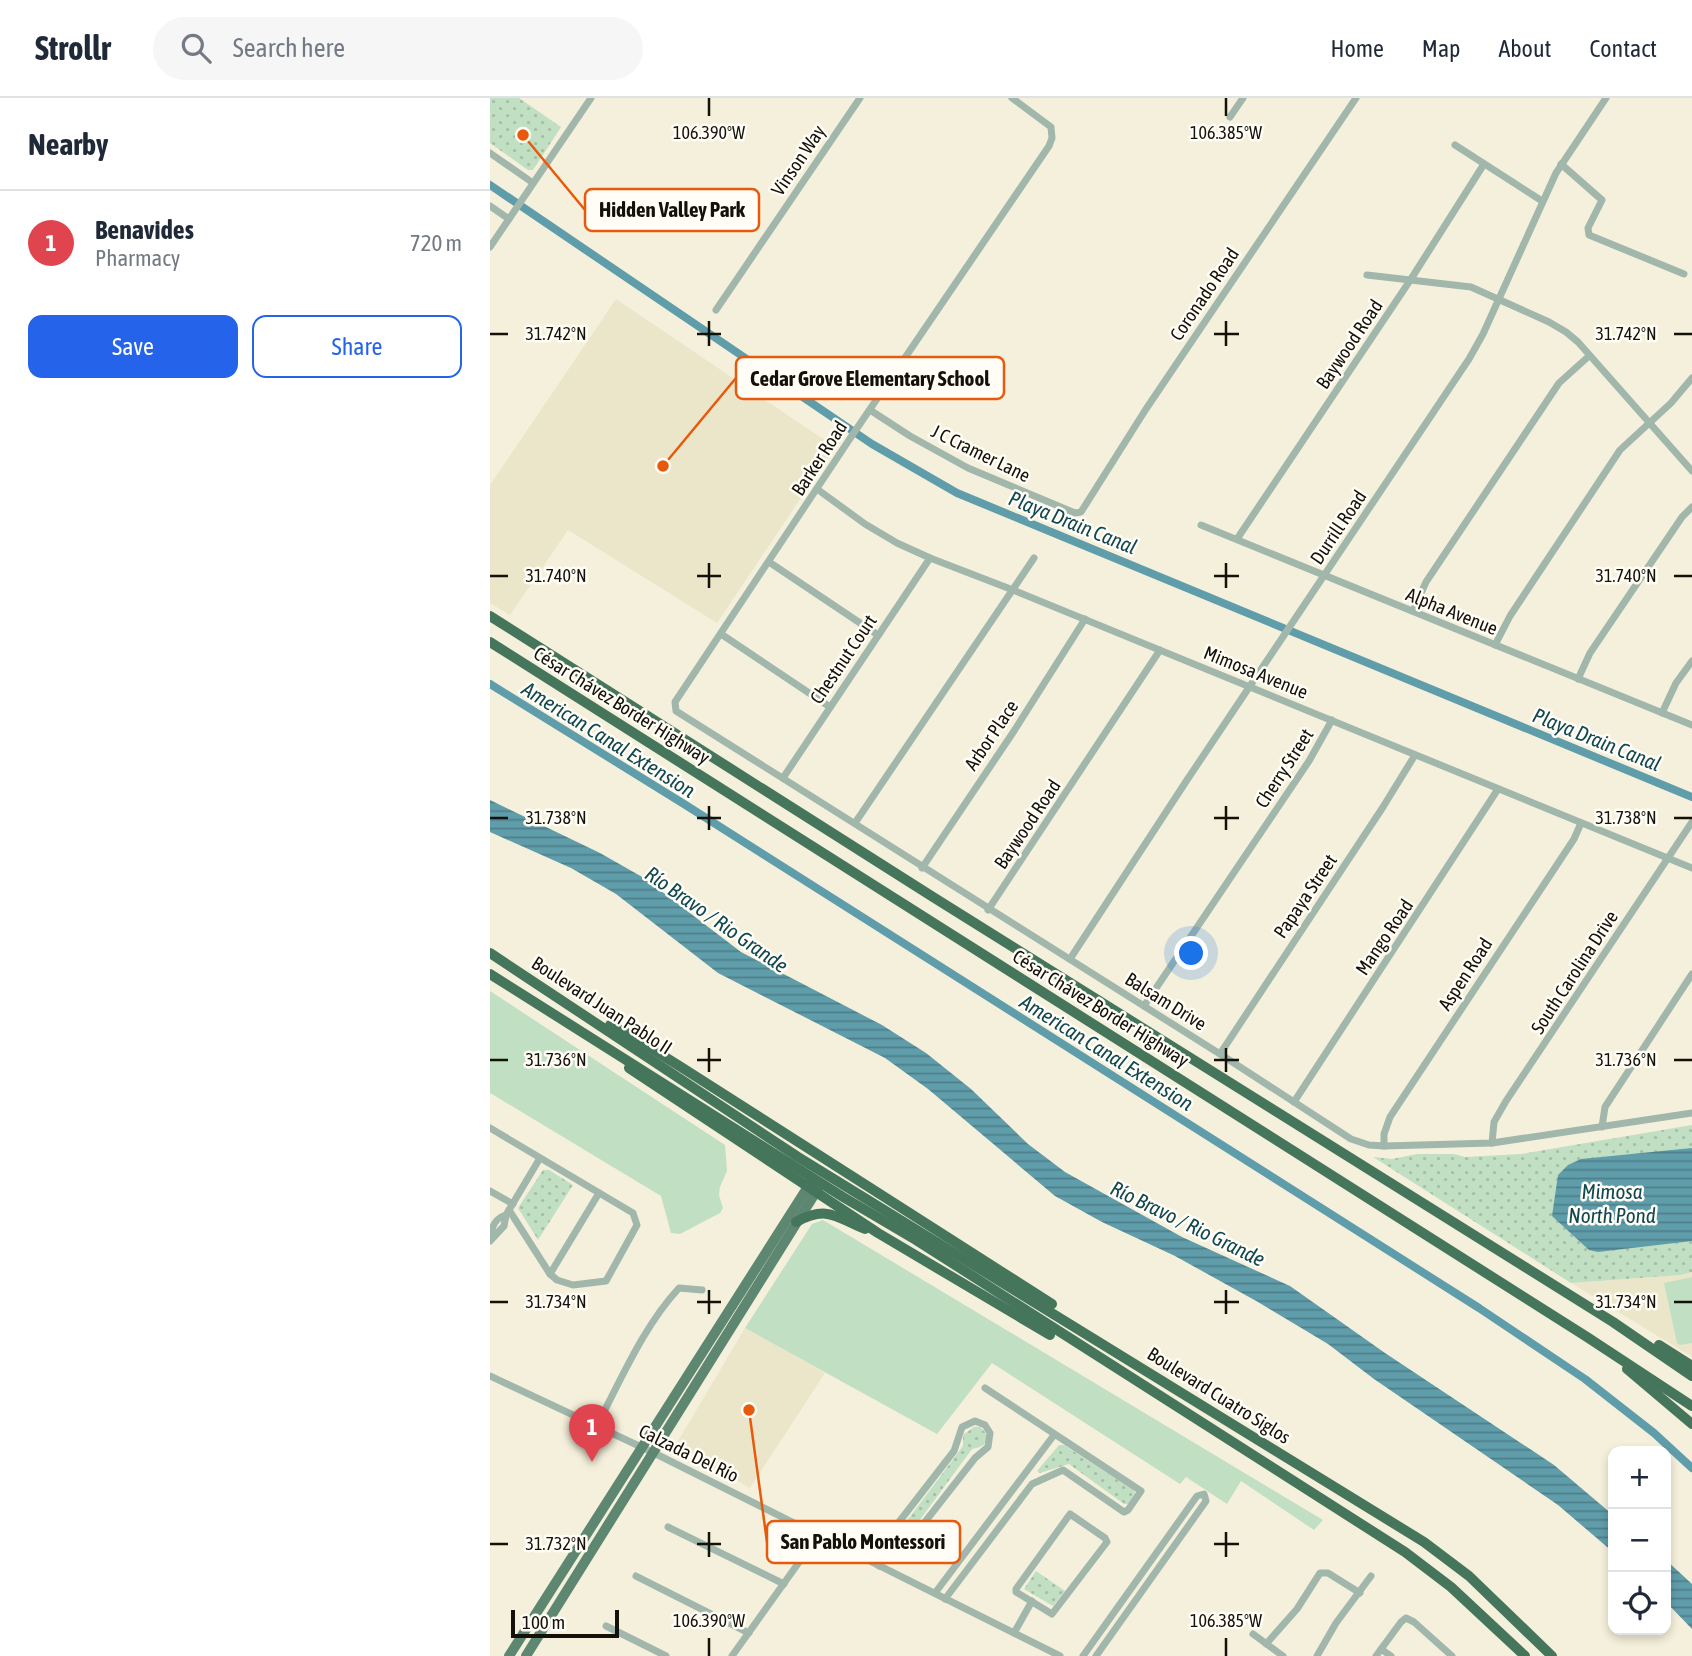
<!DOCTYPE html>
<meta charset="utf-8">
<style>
:root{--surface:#fff;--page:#f6f6f7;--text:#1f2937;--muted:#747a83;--line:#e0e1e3;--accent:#2563eb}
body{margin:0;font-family:"Asap Condensed",sans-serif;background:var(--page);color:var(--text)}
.controls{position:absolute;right:21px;bottom:21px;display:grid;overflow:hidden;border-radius:14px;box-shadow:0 4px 10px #0003}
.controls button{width:63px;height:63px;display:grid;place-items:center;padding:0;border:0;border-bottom:2px solid var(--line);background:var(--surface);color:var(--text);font:35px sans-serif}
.scale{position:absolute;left:21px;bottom:18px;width:108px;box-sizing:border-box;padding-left:7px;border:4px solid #13110a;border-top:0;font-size:19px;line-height:24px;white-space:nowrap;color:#13110a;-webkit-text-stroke:5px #fffdf5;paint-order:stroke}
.you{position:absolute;left:702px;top:856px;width:24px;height:24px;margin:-18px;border:5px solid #fff;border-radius:50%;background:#1a73e8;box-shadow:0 0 0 10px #1a73e833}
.badge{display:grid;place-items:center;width:46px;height:46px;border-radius:50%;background:var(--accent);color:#fff;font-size:23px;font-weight:700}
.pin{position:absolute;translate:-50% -58px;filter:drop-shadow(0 2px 4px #0008)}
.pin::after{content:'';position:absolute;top:37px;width:24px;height:21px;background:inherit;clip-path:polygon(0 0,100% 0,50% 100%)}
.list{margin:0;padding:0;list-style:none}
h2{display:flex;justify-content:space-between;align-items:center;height:91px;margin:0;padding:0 28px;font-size:30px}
h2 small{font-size:23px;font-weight:400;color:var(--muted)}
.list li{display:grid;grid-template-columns:46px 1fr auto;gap:21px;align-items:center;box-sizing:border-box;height:105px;padding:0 28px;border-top:2px solid var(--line)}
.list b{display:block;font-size:26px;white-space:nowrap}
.list p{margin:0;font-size:23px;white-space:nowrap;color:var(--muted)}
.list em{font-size:23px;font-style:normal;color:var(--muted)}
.actions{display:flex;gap:14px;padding:21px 28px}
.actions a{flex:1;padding:16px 0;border:2px solid var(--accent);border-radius:14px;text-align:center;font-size:24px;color:var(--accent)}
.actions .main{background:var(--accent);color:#fff}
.icon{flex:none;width:38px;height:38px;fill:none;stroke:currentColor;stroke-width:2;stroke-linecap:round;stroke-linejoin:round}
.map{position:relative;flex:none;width:1202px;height:1558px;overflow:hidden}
header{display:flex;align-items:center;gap:42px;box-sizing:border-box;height:98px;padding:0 35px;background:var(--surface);border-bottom:2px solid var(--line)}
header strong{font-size:33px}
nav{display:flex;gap:38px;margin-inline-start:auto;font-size:24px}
.search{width:490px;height:63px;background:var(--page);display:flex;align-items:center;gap:18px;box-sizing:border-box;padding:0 24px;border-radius:38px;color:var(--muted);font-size:26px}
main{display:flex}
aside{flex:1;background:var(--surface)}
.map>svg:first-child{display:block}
.built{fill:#ebe6c9}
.grass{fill:#c1dfc3}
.park{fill:url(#park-dots)}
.water{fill:url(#water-rules)}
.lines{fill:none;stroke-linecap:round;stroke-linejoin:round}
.canal{stroke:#609dab;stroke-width:8}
.minor{stroke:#a1b7ab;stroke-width:7}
.major{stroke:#5e8771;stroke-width:10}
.highway{stroke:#45765c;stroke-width:10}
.ticks{fill:none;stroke:#13110a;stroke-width:2.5}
.labels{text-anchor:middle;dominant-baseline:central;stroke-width:5;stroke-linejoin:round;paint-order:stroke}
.street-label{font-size:19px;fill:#13110a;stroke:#fffdf5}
.water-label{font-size:21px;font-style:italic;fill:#0f4752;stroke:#fffdf5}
.ticks-label{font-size:18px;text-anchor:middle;fill:#13110a;stroke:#fffdf5;stroke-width:5;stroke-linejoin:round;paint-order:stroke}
.leader{fill:none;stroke:#e8590c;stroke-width:2.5}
.callout-dot{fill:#e8590c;stroke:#fffdf5;stroke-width:2.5}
.callout{fill:#fffdf5;stroke:#e8590c;stroke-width:2.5}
.callout-label{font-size:21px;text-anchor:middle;font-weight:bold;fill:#13110a}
</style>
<header>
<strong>Strollr</strong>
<div class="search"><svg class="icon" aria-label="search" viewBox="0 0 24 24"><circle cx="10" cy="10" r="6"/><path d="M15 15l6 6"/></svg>Search here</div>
<nav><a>Home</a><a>Map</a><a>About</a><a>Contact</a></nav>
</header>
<main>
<aside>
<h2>Nearby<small></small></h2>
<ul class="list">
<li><span class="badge" style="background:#e0444e">1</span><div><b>Benavides</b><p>Pharmacy</p></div><em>720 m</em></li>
</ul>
<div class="actions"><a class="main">Save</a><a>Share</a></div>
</aside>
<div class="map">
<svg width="1202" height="1558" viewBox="0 0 1202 1558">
<defs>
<pattern id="park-dots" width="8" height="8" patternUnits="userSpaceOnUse" patternTransform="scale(1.75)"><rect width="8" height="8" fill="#c1dfc3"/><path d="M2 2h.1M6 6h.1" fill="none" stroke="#a5bea6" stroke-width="1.8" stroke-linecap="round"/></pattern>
<pattern id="water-rules" width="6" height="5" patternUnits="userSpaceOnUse" patternTransform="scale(1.75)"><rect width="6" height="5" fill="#609dab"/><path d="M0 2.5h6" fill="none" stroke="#4e7f89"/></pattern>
</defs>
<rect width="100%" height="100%" fill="#f5f0db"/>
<g class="built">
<path d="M126,201L345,349L227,525L78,432L20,517L0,505V387Z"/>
<path d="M1202,1174V1259L1081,1185L1191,1177Z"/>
<path d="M255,1230L335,1275L260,1390L185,1348Z"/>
</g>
<g class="grass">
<path d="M0,893L235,1047L237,1073L230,1089L229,1097L233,1110L230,1115L190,1136L181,1135L171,1098L0,995Z"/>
<path d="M333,1122L833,1422L824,1432L751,1383L737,1406L696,1379L690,1386L502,1265L447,1336L255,1230L322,1126Z"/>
<path d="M1202,1179V1245L1190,1247L1187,1245L1174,1185Z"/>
</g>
<g class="park">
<path d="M0,0H29L71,29L43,72H38L0,45Z"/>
<path d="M1202,1027V1174L1191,1177L1081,1185L883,1059L902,1061L927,1056H964L975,1059L1031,1056Z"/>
<path d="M53,1072H59L83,1087L48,1142L28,1110Z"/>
<path d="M484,1329H490L495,1334L498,1343L490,1349L482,1351L421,1434L417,1436L413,1432V1428L473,1348V1337Z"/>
<path d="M569,1347H574L643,1392L645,1395L638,1406H634L579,1366L550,1375L547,1373Z"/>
<path d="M546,1473L575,1493L563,1508L534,1491Z"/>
</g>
<g class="water">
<path d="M0,702L110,755L154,780L251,854L392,927L436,955L481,991L538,1046L575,1074L692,1139L800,1188L895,1255L1064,1367L1123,1417V1454L1068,1407L884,1281L838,1246L768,1204L685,1158L612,1124L565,1098L438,991L395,960L228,875L126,796L81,770L0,734Z"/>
<path d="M1202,1050V1143L1108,1154L1099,1152L1062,1118L1068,1077L1078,1067L1091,1061Z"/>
<path d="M1176,1462L1202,1486V1531L1176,1504Z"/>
</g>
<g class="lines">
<g class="canal">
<path d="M0,87L382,346L467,395L1202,699"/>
<path d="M0,586L194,706L989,1210L1095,1281L1164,1335L1202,1370"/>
</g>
<g class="minor">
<path d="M522,0L561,29L562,40L559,48L359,342L185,604L186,613L730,956L861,1041L879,1047L894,1048L1002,1045L1202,1015"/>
<path d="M740,19L753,0"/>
<path d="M965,47L1052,103"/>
<path d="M0,55L43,85"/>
<path d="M1071,66L1112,102L1098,130L1099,137L1194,176"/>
<path d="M0,108L19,121"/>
<path d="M0,149L101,0"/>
<path d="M877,177L981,189L1059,224L1076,234L1088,244L1202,373"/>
<path d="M226,212L370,0"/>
<path d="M380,312L420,338L478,370L585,415L591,414L656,311L866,0"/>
<path d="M327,391L375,426L407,445L440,460L523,492L1202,770"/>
<path d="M711,427L1202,627"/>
<path d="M747,441L921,181L994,66"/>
<path d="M279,464L388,537"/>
<path d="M923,513L936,484L1069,285L1099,258"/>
<path d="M231,536L340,609"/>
<path d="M1005,547L1020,518L1130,352L1181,305L1202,280"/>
<path d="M1088,581L1100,555L1192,419L1202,409"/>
<path d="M1172,615L1186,585L1202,563"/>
<path d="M293,680L440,460"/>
<path d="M365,725L544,460"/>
<path d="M432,770L524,633L595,521"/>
<path d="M498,812L670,552"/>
<path d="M580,861L697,682L979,261L993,236L1066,75L1116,0"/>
<path d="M654,908L819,663L842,622"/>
<path d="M730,956L893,709L925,657"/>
<path d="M804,1004L1008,691"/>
<path d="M1112,1029L1115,1009L1202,876"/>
<path d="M0,1030L143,1115L147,1127L116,1183L83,1187L67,1182L60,1176L19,1112"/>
<path d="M1002,1045L1004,1024L1016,1003L1202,724"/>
<path d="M894,1048V1036L900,1019L1084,741L1091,725"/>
<path d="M0,1093L23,1106"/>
<path d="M2,1139C1,1128 6,1120 16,1117"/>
<path d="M0,1143L14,1128L16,1117L50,1060"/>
<path d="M60,1176L109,1095"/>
<path d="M0,1278L164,1355L570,1558"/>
<path d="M107,1327C131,1282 153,1229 189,1190L212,1192"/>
<path d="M580,1416L615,1440L617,1444L562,1516L526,1494V1491Z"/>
<path d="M178,1429L294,1486"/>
<path d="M389,1468L408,1442L407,1432L409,1424L464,1353L472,1329L485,1323L495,1327L500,1335L498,1349L485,1360L424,1438L417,1442H408"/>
<path d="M146,1478L259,1535"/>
<path d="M445,1495L564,1337"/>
<path d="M455,1501L542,1386L573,1372L634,1414L638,1412L651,1393L495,1290"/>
<path d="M116,1528L176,1558"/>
<path d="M524,1535L542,1503"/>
<path d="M763,1536L793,1558"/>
<path d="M776,1546L807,1511L830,1475H838L870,1495"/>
<path d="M891,1551L901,1558"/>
<path d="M242,1558L322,1446"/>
<path d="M593,1558L707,1398L714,1396L716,1403L606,1558"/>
<path d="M827,1558L846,1525L881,1478"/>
<path d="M886,1558L911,1524L916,1520L924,1524L962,1558"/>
</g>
<g class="major">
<path d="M19,1558L321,1084"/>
<path d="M36,1558L329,1089"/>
</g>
<g class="highway">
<path d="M0,518L443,799L1123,1224L1202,1278"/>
<path d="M0,544L1097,1239L1202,1308"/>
<path d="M0,855L308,1059L934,1444L979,1478L1062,1558"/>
<path d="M0,876L353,1099L426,1142L915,1454L961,1489L1035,1558"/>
<path d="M120,927L135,934L191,969L562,1206"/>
<path d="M139,970L388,1135L560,1237"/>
<path d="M306,1124C337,1107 346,1119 375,1131"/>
<path d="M1169,1247L1202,1268"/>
<path d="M1137,1271L1202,1326"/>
</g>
</g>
<path class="ticks" d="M219,0V18M736,0V18M219,223V248M736,223V248M0,236H18M207,236H231M724,236H749M1184,236H1202M219,465V490M736,465V490M0,478H18M207,478H231M724,478H749M1184,478H1202M219,708V732M736,708V732M0,720H18M207,720H231M724,720H749M1184,720H1202M219,950V974M736,950V974M0,962H18M207,962H231M724,962H749M1184,962H1202M219,1192V1216M736,1192V1216M0,1204H18M207,1204H231M724,1204H749M1184,1204H1202M219,1434V1459M736,1434V1459M0,1446H18M207,1446H231M724,1446H749M219,1540V1558M736,1540V1558"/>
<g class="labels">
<g class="street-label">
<text transform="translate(308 62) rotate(-56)">Vinson Way</text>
<text transform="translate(714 196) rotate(-56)">Coronado Road</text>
<text transform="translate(859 246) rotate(-56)">Baywood Road</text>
<text transform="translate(491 355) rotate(26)">J C Cramer Lane</text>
<text transform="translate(329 360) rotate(-57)">Barker Road</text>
<text transform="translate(848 429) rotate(-56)">Durrill Road</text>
<text transform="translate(962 513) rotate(22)">Alpha Avenue</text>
<text transform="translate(353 561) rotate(-56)">Chestnut Court</text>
<text transform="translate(766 574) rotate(22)">Mimosa Avenue</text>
<text transform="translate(132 607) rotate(32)">César Chávez Border Highway</text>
<text transform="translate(501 637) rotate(-56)">Arbor Place</text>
<text transform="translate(794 670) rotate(-57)">Cherry Street</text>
<text transform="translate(537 726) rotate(-56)">Baywood Road</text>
<text transform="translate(815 798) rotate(-56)">Papaya Street</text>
<text transform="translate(894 839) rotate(-56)">Mango Road</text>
<text transform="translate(1084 874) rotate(-57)">South Carolina Drive</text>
<text transform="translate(975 876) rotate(-57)">Aspen Road</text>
<text transform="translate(676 903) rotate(32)">Balsam Drive</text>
<text transform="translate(112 907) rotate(33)">Boulevard Juan Pablo II</text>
<text transform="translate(611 910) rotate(32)">César Chávez Border Highway</text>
<text transform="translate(729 1297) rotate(32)">Boulevard Cuatro Siglos</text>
<text transform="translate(199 1355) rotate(26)">Calzada Del Río</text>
</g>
<g class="water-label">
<text transform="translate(583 424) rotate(22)">Playa Drain Canal</text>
<text transform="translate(119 641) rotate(32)">American Canal Extension</text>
<text transform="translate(1107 641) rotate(22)">Playa Drain Canal</text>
<text transform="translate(227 821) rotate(35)">Río Bravo / Rio Grande</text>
<text transform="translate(617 954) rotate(32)">American Canal Extension</text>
<text x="1122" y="1093">Mimosa<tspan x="1122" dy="24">North Pond</tspan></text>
<text transform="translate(698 1125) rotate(26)">Río Bravo / Rio Grande</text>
</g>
</g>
<g class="ticks-label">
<text x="219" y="41">106.390°W</text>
<text x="736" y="41">106.385°W</text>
<text x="66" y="242">31.742°N</text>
<text x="1136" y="242">31.742°N</text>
<text x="66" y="484">31.740°N</text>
<text x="1136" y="484">31.740°N</text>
<text x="66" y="726">31.738°N</text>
<text x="1136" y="726">31.738°N</text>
<text x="66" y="968">31.736°N</text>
<text x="1136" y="968">31.736°N</text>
<text x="66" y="1210">31.734°N</text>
<text x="1136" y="1210">31.734°N</text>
<text x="66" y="1452">31.732°N</text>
<text x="219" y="1529">106.390°W</text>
<text x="736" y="1529">106.385°W</text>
</g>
<path class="leader" d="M33 37L95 112M173 368L246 280M259 1312L277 1444"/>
<g class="callout-dot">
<circle cx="33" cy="37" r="7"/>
<circle cx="173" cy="368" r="7"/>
<circle cx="259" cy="1312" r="7"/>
</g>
<g class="callout">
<rect x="95" y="91" width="174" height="42" rx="7"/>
<rect x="246" y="259" width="268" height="42" rx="7"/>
<rect x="277" y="1423" width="193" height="42" rx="7"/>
</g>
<g class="callout-label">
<text x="182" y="119">Hidden Valley Park</text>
<text x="380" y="288">Cedar Grove Elementary School</text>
<text x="373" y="1451">San Pablo Montessori</text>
</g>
</svg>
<div class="controls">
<button>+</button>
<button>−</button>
<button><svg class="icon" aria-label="locate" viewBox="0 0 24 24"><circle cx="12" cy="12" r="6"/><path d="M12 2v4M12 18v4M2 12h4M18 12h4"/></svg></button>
</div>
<div class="scale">100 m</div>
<div class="you"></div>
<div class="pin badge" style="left:102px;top:1364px;background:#e0444e">1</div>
</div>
</main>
